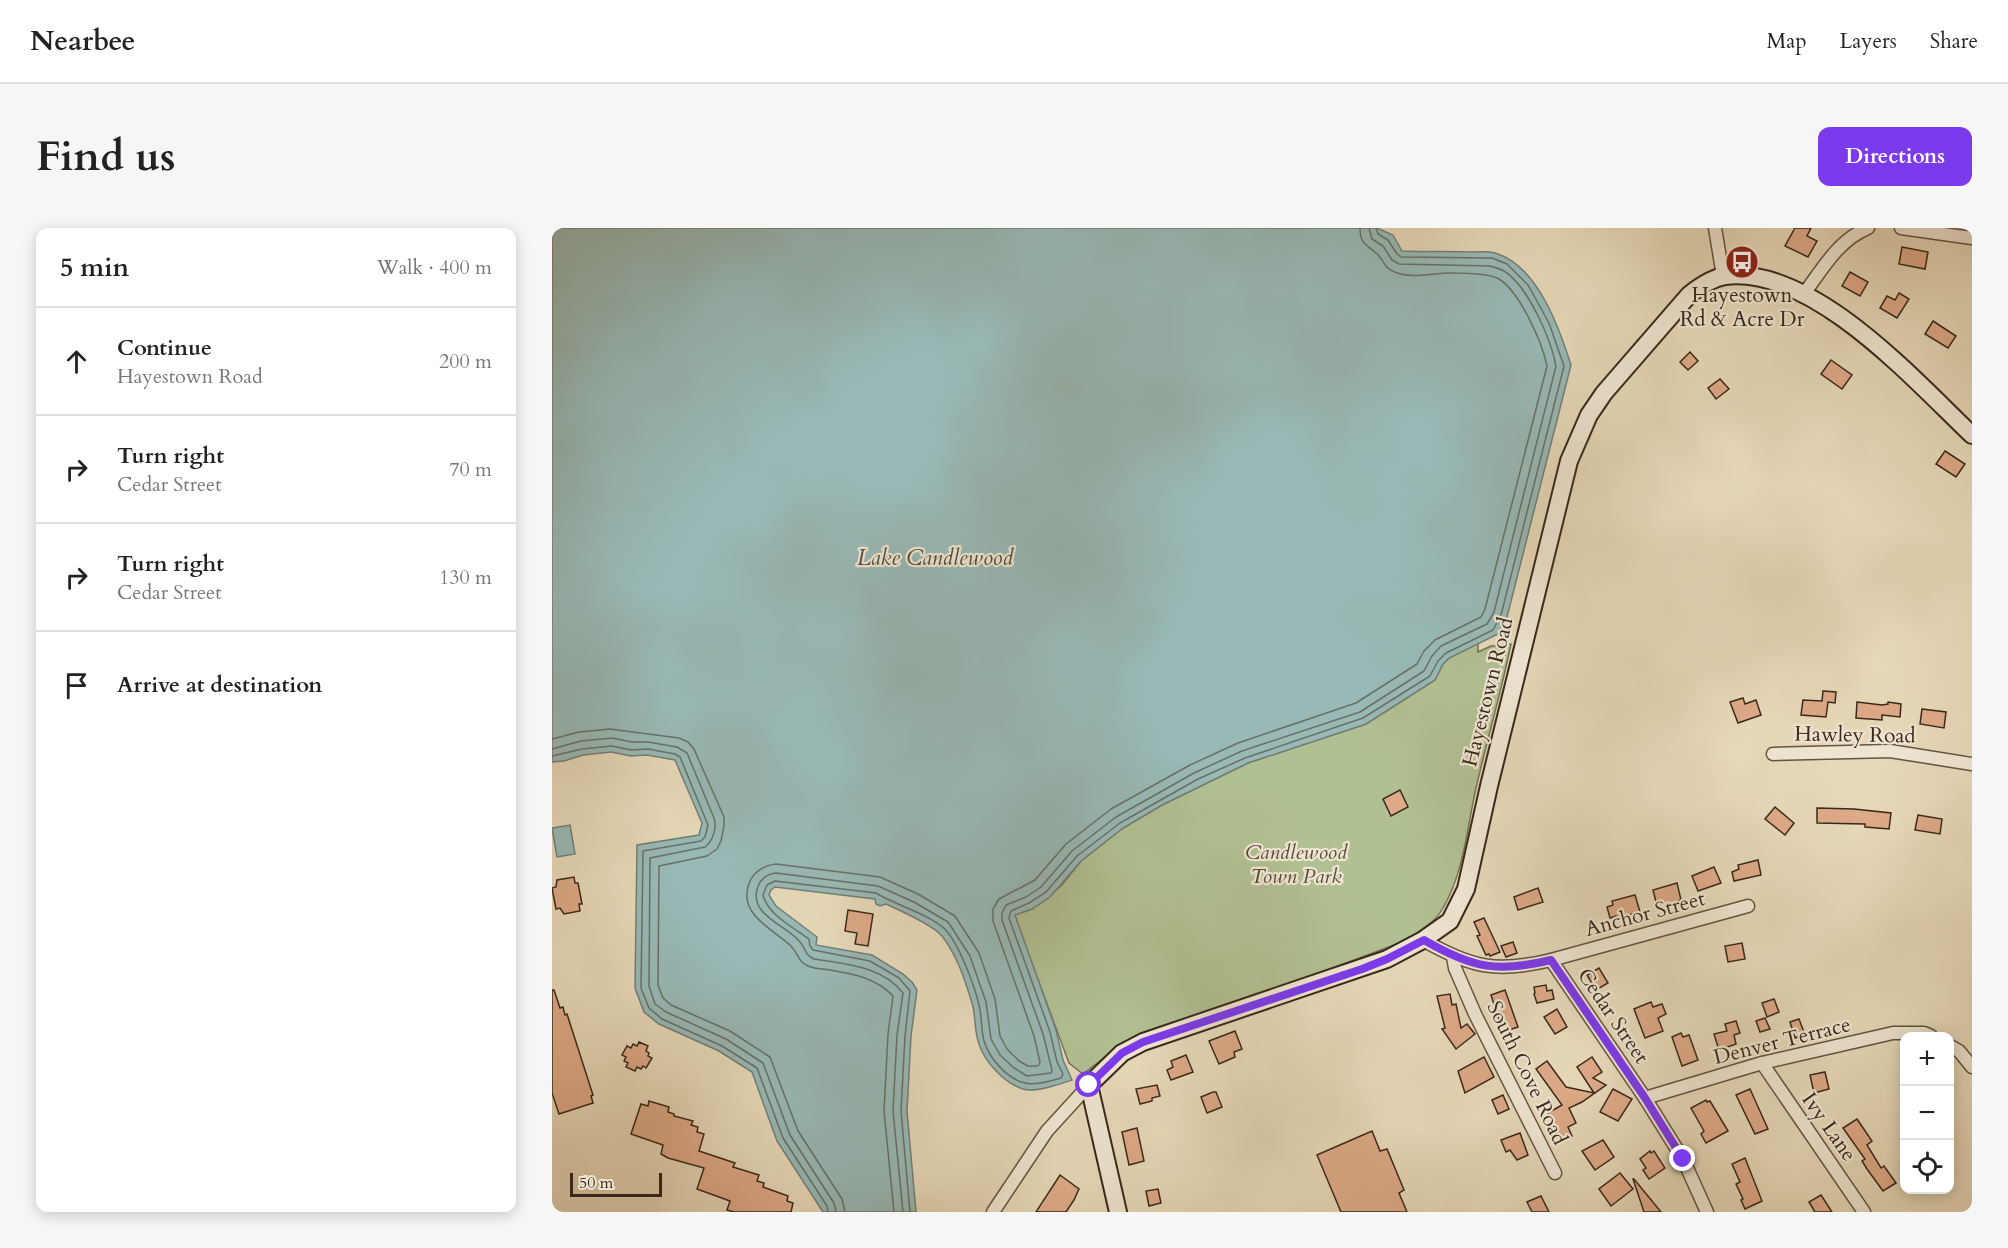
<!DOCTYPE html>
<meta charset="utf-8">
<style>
:root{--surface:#fff;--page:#f6f6f6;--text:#222;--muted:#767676;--line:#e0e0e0;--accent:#7c3aed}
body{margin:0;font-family:Cardo,serif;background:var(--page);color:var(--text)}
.controls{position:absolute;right:18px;bottom:18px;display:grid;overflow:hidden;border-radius:12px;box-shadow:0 3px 15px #0003}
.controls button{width:54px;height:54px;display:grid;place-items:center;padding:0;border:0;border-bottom:2px solid var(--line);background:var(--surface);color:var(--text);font:30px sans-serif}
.scale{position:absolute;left:18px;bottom:15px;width:92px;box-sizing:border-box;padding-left:6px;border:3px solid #39281b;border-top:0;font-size:16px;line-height:21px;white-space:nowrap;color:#39281b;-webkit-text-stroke:4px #efe6d2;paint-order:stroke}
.stop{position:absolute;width:18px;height:18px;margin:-14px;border:4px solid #7c3aed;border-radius:50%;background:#fff}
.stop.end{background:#7c3aed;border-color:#fff;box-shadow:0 2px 6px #0008}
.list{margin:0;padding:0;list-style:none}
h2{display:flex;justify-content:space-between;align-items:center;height:78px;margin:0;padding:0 24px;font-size:26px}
h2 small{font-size:20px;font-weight:400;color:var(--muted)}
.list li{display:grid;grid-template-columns:39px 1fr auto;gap:18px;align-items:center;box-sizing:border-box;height:108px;padding:0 24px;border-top:2px solid var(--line)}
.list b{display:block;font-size:22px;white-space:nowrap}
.list p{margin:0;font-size:20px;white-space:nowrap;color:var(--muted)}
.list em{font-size:20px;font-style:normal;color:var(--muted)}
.icon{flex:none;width:33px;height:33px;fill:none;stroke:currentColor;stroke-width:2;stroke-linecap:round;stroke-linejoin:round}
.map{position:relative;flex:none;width:1420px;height:984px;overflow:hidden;border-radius:12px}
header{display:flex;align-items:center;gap:36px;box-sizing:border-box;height:84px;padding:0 30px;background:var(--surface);border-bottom:2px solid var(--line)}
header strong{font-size:28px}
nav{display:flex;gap:33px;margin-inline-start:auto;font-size:21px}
.intro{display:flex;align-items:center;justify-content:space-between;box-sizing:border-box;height:144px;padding:0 36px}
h1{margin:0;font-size:42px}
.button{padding:15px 27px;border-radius:12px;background:var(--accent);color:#fff;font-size:21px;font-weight:700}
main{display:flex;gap:36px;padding:0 36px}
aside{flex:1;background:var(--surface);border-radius:12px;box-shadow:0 3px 15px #0003}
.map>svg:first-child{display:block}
.green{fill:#b1c092;stroke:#757456;stroke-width:1.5}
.water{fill:#98b9b6;stroke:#727f78;stroke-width:1.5}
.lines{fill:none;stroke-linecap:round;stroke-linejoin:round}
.shore{stroke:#687068;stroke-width:1.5}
.building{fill:#deaa88;stroke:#39281b;stroke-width:1.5}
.street-casing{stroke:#645442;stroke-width:15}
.secondary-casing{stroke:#39281b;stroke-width:20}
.street{stroke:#efe6d2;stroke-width:12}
.secondary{stroke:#efe6d2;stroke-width:16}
.route{stroke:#7c3aed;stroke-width:8}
.labels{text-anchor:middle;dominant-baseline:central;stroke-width:4.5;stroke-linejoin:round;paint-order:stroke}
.poi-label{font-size:21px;fill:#39281b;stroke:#efe6d2}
.street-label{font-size:21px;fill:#39281b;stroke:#efe6d2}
.park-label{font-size:21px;font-style:italic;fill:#574e39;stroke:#efe6d2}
.water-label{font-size:22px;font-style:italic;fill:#514c42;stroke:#efe6d2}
</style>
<header>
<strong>Nearbee</strong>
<nav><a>Map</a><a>Layers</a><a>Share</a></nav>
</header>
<div class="intro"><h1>Find us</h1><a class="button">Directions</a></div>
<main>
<aside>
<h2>5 min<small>Walk · 400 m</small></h2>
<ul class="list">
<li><svg class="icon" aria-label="ahead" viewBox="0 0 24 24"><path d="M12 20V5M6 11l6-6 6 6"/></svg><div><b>Continue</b><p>Hayestown Road</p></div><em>200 m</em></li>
<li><svg class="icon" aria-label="right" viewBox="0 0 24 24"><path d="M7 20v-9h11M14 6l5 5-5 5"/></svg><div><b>Turn right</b><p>Cedar Street</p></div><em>70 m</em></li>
<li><svg class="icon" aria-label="right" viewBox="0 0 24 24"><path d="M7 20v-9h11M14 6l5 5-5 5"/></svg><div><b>Turn right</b><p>Cedar Street</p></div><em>130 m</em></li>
<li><svg class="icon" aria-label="arrive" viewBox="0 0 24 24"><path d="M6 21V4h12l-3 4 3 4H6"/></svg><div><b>Arrive at destination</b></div></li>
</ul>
</aside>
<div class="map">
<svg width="1420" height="984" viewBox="0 0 1420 984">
<rect width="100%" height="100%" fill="#e7d9b9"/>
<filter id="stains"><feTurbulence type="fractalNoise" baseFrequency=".00333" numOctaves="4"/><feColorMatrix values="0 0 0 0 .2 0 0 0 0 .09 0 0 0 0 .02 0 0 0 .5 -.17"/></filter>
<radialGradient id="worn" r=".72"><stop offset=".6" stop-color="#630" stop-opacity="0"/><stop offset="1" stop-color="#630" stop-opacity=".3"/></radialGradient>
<path class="green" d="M926,415V424L939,418L959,416C949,465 935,512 924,560C915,600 912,644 891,680C884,693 870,702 858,711L562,822L531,846L517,835L462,687L480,681L510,657L529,633L571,600L610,577L696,535L814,496L883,452L891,436L897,430Z"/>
<g class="water">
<path d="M0,0H825L841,7L850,23C874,24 897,23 920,24C928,24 936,23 943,25C985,37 1007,99 1019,137L955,389L946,406L897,430L891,436L883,452L814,496L696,535L610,577L571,600L529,633L498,669L480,681L463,687L504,802L511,832L520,852C508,856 483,865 471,861C452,855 433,834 427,816C422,803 424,788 420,775C413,752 405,727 390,708C381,697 347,682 334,676L328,678L324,676L323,671L223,659L219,662L217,667L224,678L265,709L264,717L320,727L351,746L360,754L365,762L359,808L355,883L364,984H271L225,913L200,844L167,823L107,796L92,784L83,760L85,617L147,607L150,595L123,532L95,527L79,528L59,524L31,527L12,533L0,534Z"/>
<path d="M18,597L23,626L5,629L0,600Z"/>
</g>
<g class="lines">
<g class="shore">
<path d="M0,511L27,504L58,501L127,510L136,514L142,521L172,589V598L169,613L165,621L155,628L107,638L106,757L111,770L119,777L178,803L218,829L246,903L290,971L293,984"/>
<path d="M0,521L29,513L60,510L80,514H96L125,519L135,525L162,590C165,600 161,613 153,619L98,630L97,758L103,776L114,784L174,811L211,835L238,907L282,975L284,984"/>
<path d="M0,528L30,521L60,518L79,522L96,521L123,526L128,529L156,597L153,609L149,613L91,623L89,760L97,780L110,791L170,818L205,840L231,910L275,978L276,984"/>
<path d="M342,984L332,883L336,806L341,768C324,750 302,746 278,742C271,741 263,741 256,738C245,733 246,724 238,717C219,700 184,685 198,653C203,643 213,637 224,636L328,649L366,666L403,688L427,725L443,771L448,808L455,821L467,833L476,838H486L488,834L482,808L441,693V681L447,671L483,652L514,616L559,581L638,537L686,515L804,475L865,436L872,423L883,412L929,389L933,381L995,138C990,114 968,64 947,51C937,45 910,45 898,45C880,45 859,51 843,44C832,41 832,31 824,25C814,16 808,16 808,0"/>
<path d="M351,984L341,883L345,807L351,765C330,738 293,736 262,731C252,727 254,720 248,714C235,697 195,687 206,658C209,651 215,646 224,645L326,658L362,674L396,694L418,728L434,774L439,811L448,827L462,840L475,848L499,845L500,842L491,806L450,692V685L454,677L474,669L489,659L520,623L564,589L642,545L690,523L808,484L872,443L880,428L889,418L935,396L942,384L1004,138C999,111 976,58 952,43C948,41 942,39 938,38L847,36L840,32L831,18L820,11L817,0"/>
<path d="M358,984L349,883L353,808L358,763L347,750L318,733L261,722L258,718L257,711C241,699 216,687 211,667L215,657L223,653L324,665C343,677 375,685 393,701C407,716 422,756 427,777C430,788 429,802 432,813C437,830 455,851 473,855C482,858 499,853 509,850L511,846L505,834L498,804L457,690L459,683L477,675L494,664L525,628L568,595L646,551L693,530L811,490L878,448L886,433L894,425L941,402L949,387L1012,138L997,95L976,57L955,36L940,30L849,29L845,26L836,12L826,6L824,0"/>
</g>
</g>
<g class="building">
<path d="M1243,0H1259L1255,8L1265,13L1256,29L1233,18Z"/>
<path d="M1350,19L1376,24L1373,41L1347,36Z"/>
<path d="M1298,44L1316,54L1308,68L1290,58Z"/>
<path d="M1347,65L1357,71L1345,90L1328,80L1335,68L1343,72Z"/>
<path d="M1381,93L1404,108L1396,120L1373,106Z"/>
<path d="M1138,124L1146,133L1136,142L1128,134Z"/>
<path d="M1279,132L1300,147L1290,161L1269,146Z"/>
<path d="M1168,151L1177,161L1164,171L1156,160Z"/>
<path d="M1393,223L1413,236L1404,249L1384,236Z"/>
<path d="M1271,463L1284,464L1283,475L1276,474L1274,489L1249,487L1251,472L1270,473Z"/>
<path d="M1191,470L1193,476L1204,472L1209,487L1186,495L1178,474Z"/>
<path d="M1305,474L1330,477L1336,476V474L1349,476L1348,489L1330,487V492L1304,490Z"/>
<path d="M1370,481L1394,484L1392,500L1368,496Z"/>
<path d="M848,562L856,579L839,588L831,571Z"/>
<path d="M1223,579L1242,595L1233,607L1213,591Z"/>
<path d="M1265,580L1302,581L1339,585L1337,601L1313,599V596L1265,595Z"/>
<path d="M1366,587L1390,591L1388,606L1363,602Z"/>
<path d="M1206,632L1209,647L1182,653L1180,644L1187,641L1186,637Z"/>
<path d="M1162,639L1169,655L1146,663L1140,648Z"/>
<path d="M22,649L23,655H26L30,676H27L28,683L12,686L8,680L4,681L0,660L4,659L5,652Z"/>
<path d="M1125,655L1129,672L1122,674L1123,676L1109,680V677L1105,678L1101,662Z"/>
<path d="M986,660L991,674L966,682L962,669Z"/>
<path d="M1083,667L1088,684L1065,690L1064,688L1058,690L1055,679L1061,677L1060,673Z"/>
<path d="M296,682L321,686L316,718L303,716L305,705L293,703Z"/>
<path d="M932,690L948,724L938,728L937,726L934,727L925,708L928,707L922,694Z"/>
<path d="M961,714L965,725L954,729L949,718Z"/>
<path d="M1190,715L1193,731L1176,734L1173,718Z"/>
<path d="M1047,740L1056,755L1044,762L1035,747Z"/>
<path d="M994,757L995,763L1000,762L1002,771L985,775L982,766L983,765L982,759Z"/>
<path d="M0,762H2L8,780L11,779L13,787L15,786L41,867L39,868L41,875L7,886L0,865Z"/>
<path d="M953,762L966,799L951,804L939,767Z"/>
<path d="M898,766L900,777L904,776L909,800L915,796L923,806L904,821L890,801L893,800L885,768Z"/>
<path d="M1222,771L1227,784L1215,789L1210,775Z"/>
<path d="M1099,774L1101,779L1110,776L1114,786L1106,790L1111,803L1093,810L1082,781Z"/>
<path d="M1005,781L1015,799L1003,806L992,789Z"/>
<path d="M1213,790L1218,801L1208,804L1204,793Z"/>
<path d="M1247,791L1253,807L1243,810L1238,794Z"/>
<path d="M1184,793L1188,805L1182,807L1184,816L1167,822L1162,806L1175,803L1173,796Z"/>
<path d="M683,803L690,821L682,824L683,829L667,836L657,813Z"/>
<path d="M1129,805L1131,809L1137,807L1146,832L1130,838L1120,809Z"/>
<path d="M87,814L96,818L94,823L97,825L96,828L100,830L94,840L91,838L89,841L85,839L83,843L74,839L76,835L72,833L74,829L70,827L75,818L79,820L81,816L85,818Z"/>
<path d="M634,827L641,844L619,852L615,842L621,839L619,833Z"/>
<path d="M932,829L942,849L913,865L906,843Z"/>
<path d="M1040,829L1050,844L1041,850L1054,857L1030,874L1017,880L1024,895L1016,899L1020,908L1009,913L996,885L1010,877L984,841L995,833L1014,859L1042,865L1025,839Z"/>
<path d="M1273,844L1277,861L1262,865L1258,847Z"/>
<path d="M605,857L608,868L600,870V873L588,876L584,861Z"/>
<path d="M1061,861L1080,871L1066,893L1048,884Z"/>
<path d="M1198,861L1216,901L1203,906L1184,867Z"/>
<path d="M661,864H664L670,879L655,885L649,869Z"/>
<path d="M951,867L957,881L946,886L940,872Z"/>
<path d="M1154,872L1155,874L1158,873L1176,903L1154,915L1149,906L1152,903L1139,880Z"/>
<path d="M97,873L117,879L116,884L122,886V888L141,893L139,897L146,899L145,904L152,906L147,923L183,935L181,939L207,947L205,953L212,955L211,959L236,968L235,973L241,975L239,984H182L175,982L178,973L145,961L152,940L116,930L109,926L111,917L79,906L89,876L96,878Z"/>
<path d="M1305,891L1320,913L1315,917L1329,940L1332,938L1344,955L1331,963L1315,941L1310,933L1313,931L1291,900Z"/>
<path d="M585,900L592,933L577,937L570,904Z"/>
<path d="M820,903L828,923L835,921L852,962L847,965L855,984H789L765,927Z"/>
<path d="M968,905L976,927L965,932L958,922L954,924L949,912Z"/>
<path d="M1051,912L1062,929L1043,942L1030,923Z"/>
<path d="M1098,923L1099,925L1102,923L1113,940L1097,951L1091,942L1094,940L1088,931Z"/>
<path d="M1193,930L1210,973L1193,981L1189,972L1191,971L1184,956L1188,954L1180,936Z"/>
<path d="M1068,945L1081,961L1059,978L1047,961Z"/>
<path d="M508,947L527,961L522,972L514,984H484Z"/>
<path d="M1081,951H1082L1109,984H1092Z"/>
<path d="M606,961L609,975L597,978L594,963Z"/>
<path d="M1269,967L1280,984H1263L1257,974Z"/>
<path d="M989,968L997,984H980L975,974Z"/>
</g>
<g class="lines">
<defs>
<g id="street">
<path d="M1163,0L1171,48"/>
<path d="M1349,0L1420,10"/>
<path d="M1251,67C1270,42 1286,12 1316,0"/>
<path d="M1221,526L1338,523L1420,536"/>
<path d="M871,712C920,740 945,745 999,732L1093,870L1131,931L1155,984"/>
<path d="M901,729L903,740L923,786L1003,945"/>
<path d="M999,732L1196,678"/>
<path d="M1398,818L1407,823L1420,839"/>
<path d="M1210,835L1312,984"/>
<path d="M1093,870L1210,835L1341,805H1372L1379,808"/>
<path d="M441,984L495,903L537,857"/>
</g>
<path id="secondary" d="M566,984L537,857L570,825L591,814L835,731L871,712L898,693L914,661L937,558L1017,233L1037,187L1052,165L1137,67C1147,59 1160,50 1173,48C1260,37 1362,152 1420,207"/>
</defs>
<use href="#street" class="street-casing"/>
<use href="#secondary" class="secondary-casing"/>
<use href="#street" class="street"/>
<use href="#secondary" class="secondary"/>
</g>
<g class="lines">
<path class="route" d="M537,857L570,825L591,814L810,741L835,731L872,712C920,740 945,745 999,732L1093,870L1131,931"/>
</g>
<defs>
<symbol id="bus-disc" viewBox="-11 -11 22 22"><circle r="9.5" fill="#8f2418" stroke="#efe6d2"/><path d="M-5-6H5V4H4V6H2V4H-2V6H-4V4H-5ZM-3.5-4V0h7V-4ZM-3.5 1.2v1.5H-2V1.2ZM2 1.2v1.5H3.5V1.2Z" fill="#fff"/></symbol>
</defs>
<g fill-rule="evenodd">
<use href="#bus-disc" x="1171" y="15" width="38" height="38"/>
</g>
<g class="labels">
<g class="poi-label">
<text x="1190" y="67">Hayestown<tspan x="1190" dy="24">Rd &amp; Acre Dr</tspan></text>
</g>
<g class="street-label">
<text transform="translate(936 464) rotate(-76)">Hayestown Road</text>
<text transform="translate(1303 507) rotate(1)">Hawley Road</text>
<text transform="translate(1093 686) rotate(-15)">Anchor Street</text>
<text transform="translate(1061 788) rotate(56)">Cedar Street</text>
<text transform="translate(1230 813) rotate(-14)">Denver Terrace</text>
<text transform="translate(975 845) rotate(64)">South Cove Road</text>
<text transform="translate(1277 899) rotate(55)">Ivy Lane</text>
</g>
<g class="park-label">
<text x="744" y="624">Candlewood<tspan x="744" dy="24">Town Park</tspan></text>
</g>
<g class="water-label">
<text x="383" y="330">Lake Candlewood</text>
</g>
</g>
<rect width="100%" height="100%" filter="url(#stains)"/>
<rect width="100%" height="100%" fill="url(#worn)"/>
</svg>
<div class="controls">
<button>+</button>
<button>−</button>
<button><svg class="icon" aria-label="locate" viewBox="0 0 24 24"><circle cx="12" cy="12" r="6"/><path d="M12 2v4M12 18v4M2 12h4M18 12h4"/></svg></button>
</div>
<div class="scale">50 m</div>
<div class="stop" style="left:537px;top:857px"></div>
<div class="stop end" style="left:1131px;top:931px"></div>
</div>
</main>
